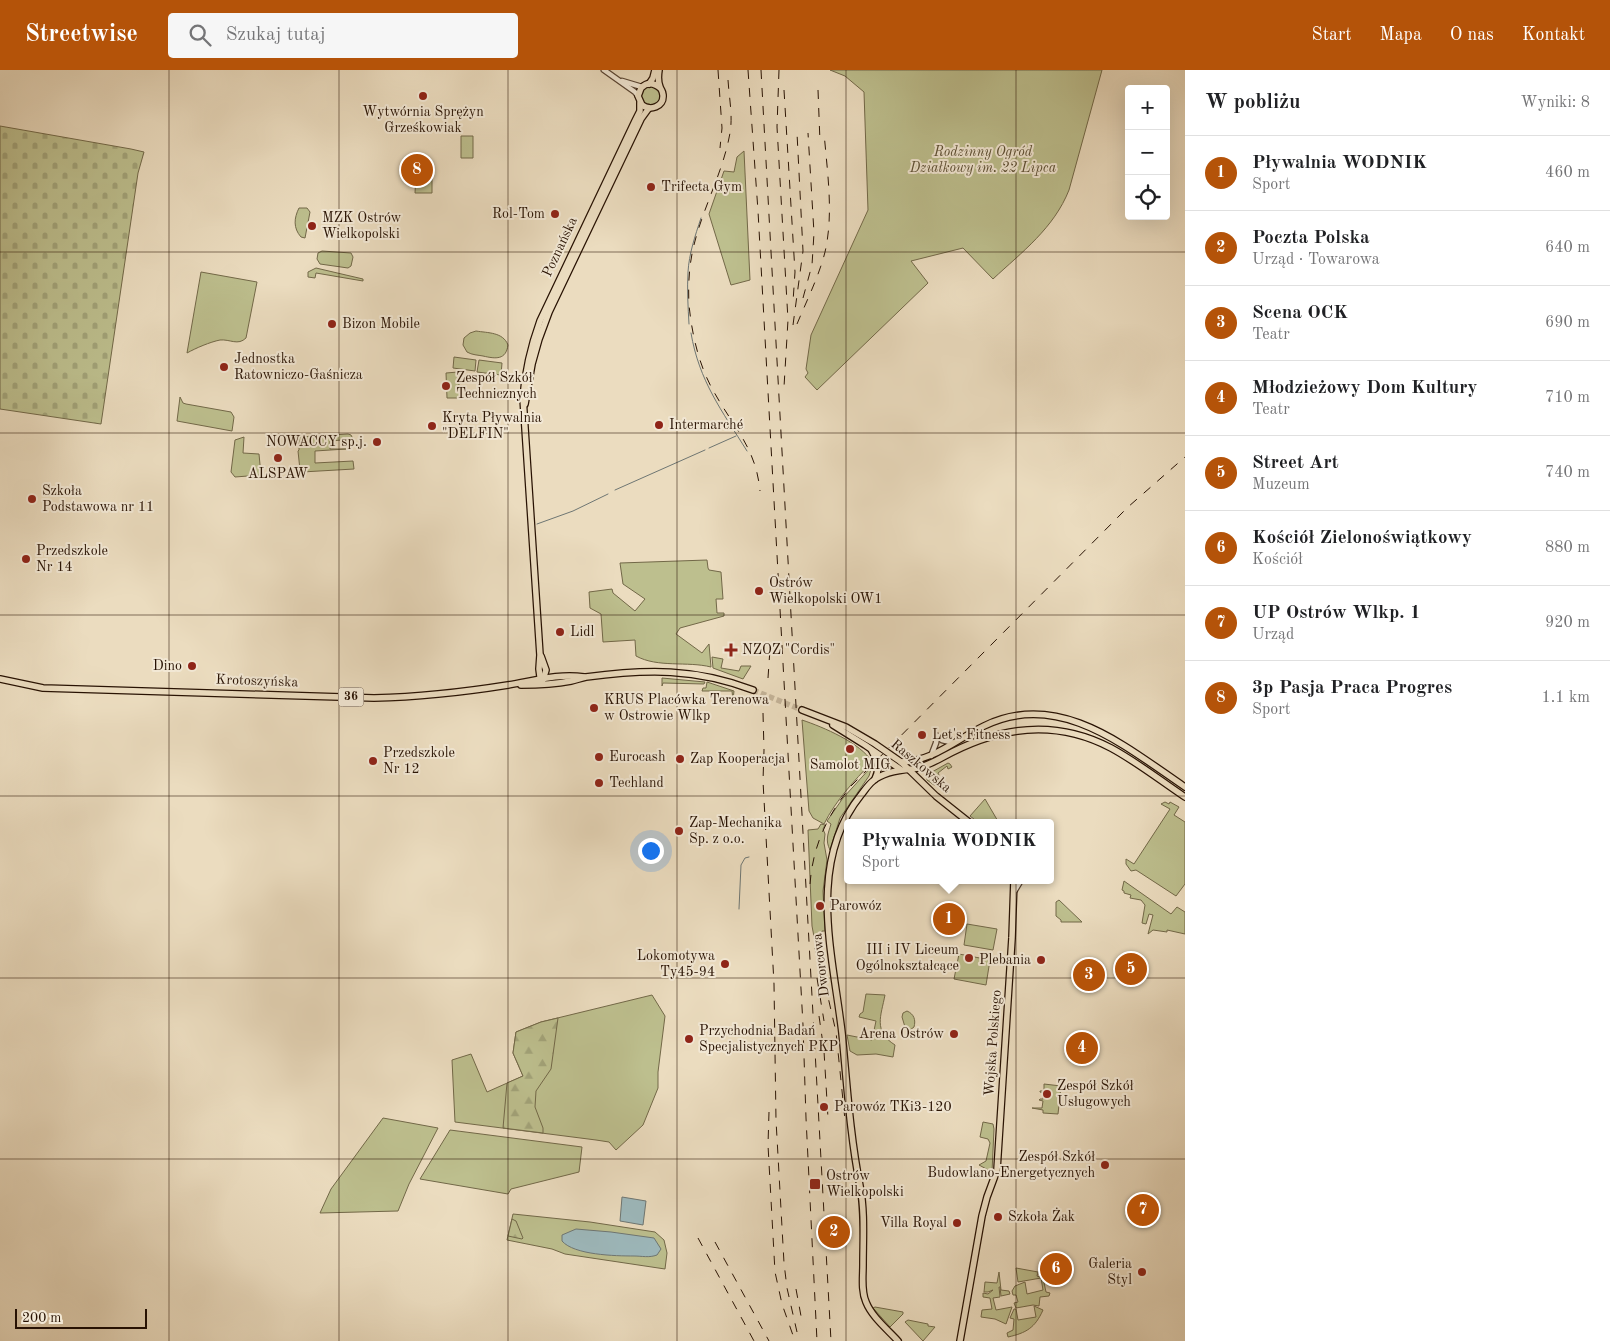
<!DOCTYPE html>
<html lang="pl">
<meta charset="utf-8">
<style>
:root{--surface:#fff;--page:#f6f6f6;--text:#202124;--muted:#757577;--line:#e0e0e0;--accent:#b45309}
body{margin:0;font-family:"Old Standard TT",serif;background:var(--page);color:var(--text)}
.controls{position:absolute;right:15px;top:15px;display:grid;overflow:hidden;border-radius:5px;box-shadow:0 5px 20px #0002}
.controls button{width:45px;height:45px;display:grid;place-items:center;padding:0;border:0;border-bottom:1px solid var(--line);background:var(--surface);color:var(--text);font:25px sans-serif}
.scale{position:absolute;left:15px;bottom:12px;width:132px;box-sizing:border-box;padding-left:5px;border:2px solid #281203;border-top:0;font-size:14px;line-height:18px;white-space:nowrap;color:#281203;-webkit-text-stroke:4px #f2e8d5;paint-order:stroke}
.you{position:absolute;left:650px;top:780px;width:18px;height:18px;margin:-12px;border:4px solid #fff;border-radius:50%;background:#1a73e8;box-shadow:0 0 0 8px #1a73e833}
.badge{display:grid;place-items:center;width:32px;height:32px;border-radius:50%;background:var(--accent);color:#fff;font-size:16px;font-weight:700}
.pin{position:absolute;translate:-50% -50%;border:2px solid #fff;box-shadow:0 1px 5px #0006}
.popup{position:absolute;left:844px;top:749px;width:210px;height:65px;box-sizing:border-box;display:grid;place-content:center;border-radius:5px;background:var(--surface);filter:drop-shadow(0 1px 4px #0005);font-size:16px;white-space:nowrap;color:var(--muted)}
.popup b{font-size:19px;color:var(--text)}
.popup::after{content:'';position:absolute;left:50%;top:100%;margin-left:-10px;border:10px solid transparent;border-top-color:var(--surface)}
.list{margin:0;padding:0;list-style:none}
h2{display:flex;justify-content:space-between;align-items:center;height:65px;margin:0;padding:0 20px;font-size:21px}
h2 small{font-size:16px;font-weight:400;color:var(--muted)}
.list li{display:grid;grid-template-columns:32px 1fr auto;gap:15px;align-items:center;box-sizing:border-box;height:75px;padding:0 20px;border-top:1px solid var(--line)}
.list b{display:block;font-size:19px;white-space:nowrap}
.list p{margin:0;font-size:16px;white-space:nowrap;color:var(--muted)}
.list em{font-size:16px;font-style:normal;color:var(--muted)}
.icon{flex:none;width:28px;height:28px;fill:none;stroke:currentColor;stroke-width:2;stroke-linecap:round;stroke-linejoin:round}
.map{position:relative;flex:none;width:1185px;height:1271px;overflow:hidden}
header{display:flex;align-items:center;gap:30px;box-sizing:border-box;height:70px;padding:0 25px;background:var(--accent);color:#fff}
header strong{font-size:24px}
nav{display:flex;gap:28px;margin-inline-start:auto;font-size:18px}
.search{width:350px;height:45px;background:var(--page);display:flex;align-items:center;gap:12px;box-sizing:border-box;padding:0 18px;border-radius:5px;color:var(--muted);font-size:19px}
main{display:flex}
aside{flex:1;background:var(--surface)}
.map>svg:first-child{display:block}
.green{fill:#bdbf8e;stroke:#726848}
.forest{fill:url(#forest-firs);stroke:#726848}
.cemetery{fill:url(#cemetery-stones);stroke:#726848}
.water{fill:#9db9bd;stroke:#6e7673}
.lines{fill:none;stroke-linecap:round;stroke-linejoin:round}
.stream{stroke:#6e7673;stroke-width:1}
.major-tunnel{stroke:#c4b499;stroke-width:5.5;stroke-dasharray:5.5 3;stroke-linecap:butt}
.minor-casing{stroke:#594432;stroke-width:7}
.major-casing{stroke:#281203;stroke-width:8}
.minor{stroke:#f2e8d5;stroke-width:4.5}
.major{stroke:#ebdcbf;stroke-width:5.5}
.rail{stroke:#281203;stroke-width:1;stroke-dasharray:9 9;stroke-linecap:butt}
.grid{fill:none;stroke:#281203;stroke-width:1;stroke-opacity:0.55}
.poi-dot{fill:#8f2418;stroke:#f2e8d5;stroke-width:2}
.labels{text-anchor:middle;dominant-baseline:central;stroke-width:4;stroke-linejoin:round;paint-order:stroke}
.shield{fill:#f2e8d5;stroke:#655242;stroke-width:1}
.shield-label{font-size:12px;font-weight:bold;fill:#281203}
.poi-label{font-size:14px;fill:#281203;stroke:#f2e8d5;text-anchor:start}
.park-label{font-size:14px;font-style:italic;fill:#5c4f34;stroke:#f2e8d5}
.street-label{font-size:14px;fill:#281203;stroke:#f2e8d5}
</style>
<header>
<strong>Streetwise</strong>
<div class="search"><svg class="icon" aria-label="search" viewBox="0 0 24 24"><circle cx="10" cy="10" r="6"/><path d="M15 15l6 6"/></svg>Szukaj tutaj</div>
<nav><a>Start</a><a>Mapa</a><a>O nas</a><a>Kontakt</a></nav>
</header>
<main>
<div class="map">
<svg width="1185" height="1271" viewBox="0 0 1185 1271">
<defs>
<pattern id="forest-firs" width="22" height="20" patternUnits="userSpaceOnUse" patternTransform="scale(1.25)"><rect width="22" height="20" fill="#bdbf8e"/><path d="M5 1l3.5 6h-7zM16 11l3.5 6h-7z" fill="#a2a379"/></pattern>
<pattern id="cemetery-stones" width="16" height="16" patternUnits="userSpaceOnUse" patternTransform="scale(1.25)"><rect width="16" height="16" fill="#bdbf8e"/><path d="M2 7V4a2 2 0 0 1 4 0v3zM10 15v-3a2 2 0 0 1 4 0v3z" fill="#a2a379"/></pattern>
</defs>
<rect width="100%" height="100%" fill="#ebdcbf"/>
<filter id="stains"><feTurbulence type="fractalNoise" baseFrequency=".004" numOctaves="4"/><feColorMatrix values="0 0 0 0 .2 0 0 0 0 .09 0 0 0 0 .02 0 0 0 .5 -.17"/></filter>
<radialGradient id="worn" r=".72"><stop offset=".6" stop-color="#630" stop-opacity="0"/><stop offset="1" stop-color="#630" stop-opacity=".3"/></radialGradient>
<g class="green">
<path d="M830,0H1102L1069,120C1054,158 1022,182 993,209L963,178L911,191L928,213L817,320L805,307L808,303L806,299L811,265L868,140L864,22L845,6Z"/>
<circle cx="651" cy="26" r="10"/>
<path d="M473,66V88H461V66Z"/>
<path d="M744,81L750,210L731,215L709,144L724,101L734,102L737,87Z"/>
<path d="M416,104L432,105V123H415Z"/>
<path d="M299,138H307L310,142L305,168L301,167C293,158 294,148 299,138Z"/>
<path d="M322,181L351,183L353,187L351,196L348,198L320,194L317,189L318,183Z"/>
<path d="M316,198L363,209V211L316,203L315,208L308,207V202Z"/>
<path d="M201,202L257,212L246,268C238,276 230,269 220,270C210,272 196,278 187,283Z"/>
<path d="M476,261C488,263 503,262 508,275C506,290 496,289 483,286C478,285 472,285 467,282L463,275L464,268L470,263Z"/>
<path d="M454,287L476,290L475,301L453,298Z"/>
<path d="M479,290L502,293L501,305L477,302Z"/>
<path d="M458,302L460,328H447L446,303Z"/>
<path d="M180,327L183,333L186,334L231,342L234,347L232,361L177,351Z"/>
<path d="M348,364L351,365L353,369L330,371V379H346L315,381V393L353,391L354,399L302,402L300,400L298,381L299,380V367Z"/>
<path d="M244,367L243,383L259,384L261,405L235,407L231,402L235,370Z"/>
<path d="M707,490L708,498L709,500L721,502L723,529H716L717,543H724V546L680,558L676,564L702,583L709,574L711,597C687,591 658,598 636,586L635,570L603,572L601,544L590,538L589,522L612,519L613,523L635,541L645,529L623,514L620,493Z"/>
<path d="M712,587L723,589L721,598L739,601L741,596H751L743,609L713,598Z"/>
<path d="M662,608L705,612L704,614L663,613L662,616Z"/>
<path d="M707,612L734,621L733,630L732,621H702L703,618H706Z"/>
<path d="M802,650C823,657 861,673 872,692C854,711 836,730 824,754L813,748L809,741Z"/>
<path d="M948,693L950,694L952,697L948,699L947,696L938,703L939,705L937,709V714L934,715L927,710V707L932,702Z"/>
<path d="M872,696L869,706L840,748L830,780C825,770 828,764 831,754L827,751L843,728Z"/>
<path d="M985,729L999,753H979L970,746Z"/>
<path d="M1165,732L1169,734L1170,732L1179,737L1174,745L1185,752V814L1176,826L1136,800L1131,801L1126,794V789L1134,794L1170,739L1161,734Z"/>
<path d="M821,754L825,755L823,759L825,764L824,773L827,790L823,821L825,861H822L819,870L815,872L812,856L808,760L818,759Z"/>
<path d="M1124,811L1171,844L1177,837L1185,842V864L1167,860V862L1153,860L1148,864L1153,845L1149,844L1146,854L1142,853L1145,835L1141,830L1130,828L1131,825L1124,823V821L1122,820Z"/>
<path d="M1059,830L1082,852H1061V850L1056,846V832Z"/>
<path d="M967,854L997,859L993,880L964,875Z"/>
<path d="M959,884L990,890L986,915L954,909Z"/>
<path d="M866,924L885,925C881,946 873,961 895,975L893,987L876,984L857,985L850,981L847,965L872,970L876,951L859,947L860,944L863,942Z"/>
<path d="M652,925L665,946L658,1002V1018L643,1055L616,1080L609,1072L596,1070L455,1052L452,990L471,984L487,1022L523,1006L513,983L516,962L541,952Z"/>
<path d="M907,941C914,944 916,950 914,957L910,960L905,957L902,947L903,943Z"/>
<path d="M1044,1014L1061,1016L1058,1044L1043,1043V1040L1032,1038H1042L1043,1031L1039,1030L1040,1029H1043V1023L1040,1022V1021H1044Z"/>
<path d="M383,1048L438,1058L409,1114L398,1141L320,1143L331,1119Z"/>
<path d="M983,1052L993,1054L994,1059L992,1102L979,1095L986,1091L990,1073L988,1069L980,1067Z"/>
<path d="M450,1060L582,1077L579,1102L511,1119L508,1124L420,1109Z"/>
<path d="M513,1144L590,1152L655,1162L664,1170L667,1183L665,1199L565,1184L552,1179L507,1170Z"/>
<path d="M1016,1198L1038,1202L1037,1206L1043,1208L1046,1222L1050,1223L1049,1226L1040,1227L1039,1236L1033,1235L1016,1238L1014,1233L1018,1232L1016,1225H1013L1012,1221L1015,1216L1025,1212L1027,1224L1043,1220L1041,1208L1018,1212Z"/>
<path d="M999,1202L1001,1220L1009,1221L1010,1224L1001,1226L1000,1217H999L1000,1227L993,1228L996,1240L1012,1237L1006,1254L995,1249L981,1247L982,1240L992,1239L990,1228L983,1227V1223L988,1224L993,1220L988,1222H984L985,1212L997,1213Z"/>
<path d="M1034,1236L1043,1240C1035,1258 1026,1263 1008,1267L1007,1263L1013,1260L1014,1249L1010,1248L1014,1239H1016L1018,1250L1036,1247Z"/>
<path d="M875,1237L903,1242V1244L890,1257L873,1238Z"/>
<path d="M908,1250L928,1254V1256L935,1257L923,1271L905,1252Z"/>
</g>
<g class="forest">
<path d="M558,948L551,999L536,1021L535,1037L543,1058V1063L503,1058L507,1013L523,1006L513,983L516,962L541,952Z"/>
<path d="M512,1149L516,1151L523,1168L522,1169L508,1166Z"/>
</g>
<path class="cemetery" d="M0,56L131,79L144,82L138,103L101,354L0,339Z"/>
<g class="water">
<path d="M622,1127L646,1131L643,1155L620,1151Z"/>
<path d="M576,1159L611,1162L654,1168L661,1179L657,1185C649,1188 642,1186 634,1186C615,1186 574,1185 562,1171V1165Z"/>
</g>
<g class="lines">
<g class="stream">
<path d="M689,254C688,237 687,219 688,202C689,184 695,166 701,148"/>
<path d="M691,263C699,311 722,341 747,381"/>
<path d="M709,378L736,366"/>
<path d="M615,420L705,380"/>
<path d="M537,454L573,441L608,424"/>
<path d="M739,839L741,795L745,788L749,787"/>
</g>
<path class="major-tunnel" d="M753,620L802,640"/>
<defs>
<g id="minor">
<path d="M604,0L635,22L638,26"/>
<path d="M622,11L642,17"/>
<path d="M937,666L942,670L954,673"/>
<path d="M931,686L936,673L937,666"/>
<path d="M1015,820L1021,810"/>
</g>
<g id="major">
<path d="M659,0C658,6 658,12 660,17C662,22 662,19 663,25C664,37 650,41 642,35L638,26L641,18C647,12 653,12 660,18"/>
<path d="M649,14L653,8L655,0"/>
<path d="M525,334L532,294L539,269L549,242L641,49L649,38"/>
<path d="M541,586L546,600L543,610"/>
<path d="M0,609L43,618L374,628C418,627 464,622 508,615C533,611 559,603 584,607"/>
<path d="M541,614L539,599L540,585L523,328C525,301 531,276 540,251L635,51L640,41V33"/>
<path d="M521,615C537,615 556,614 571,611C576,610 581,608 586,607C647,599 695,598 753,620"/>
<path d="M802,640L846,657L875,674L901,692L936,726L970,753"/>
<path d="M833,655L865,675L900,699"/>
<path d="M872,681C878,691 880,699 875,709"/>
<path d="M901,692C934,691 955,670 984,656C1059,619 1126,677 1185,717"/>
<path d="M898,1271C887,1259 872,1247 866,1232C861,1221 863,1207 863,1195C863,1169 865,1142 860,1116C850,1065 847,1014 842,963C833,885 806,793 861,725C865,720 868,715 873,711C883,702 899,700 912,699C922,698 934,692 943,687C997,657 1054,648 1111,678C1137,692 1161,711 1185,727"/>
<path d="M960,1271L982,1146L987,1127L997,1100L1012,868L1014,810"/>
</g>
</defs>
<use href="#minor" class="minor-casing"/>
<use href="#major" class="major-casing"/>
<use href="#minor" class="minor"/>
<use href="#major" class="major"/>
<g class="rail">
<path d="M718,0L722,58L720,78"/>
<path d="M748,0L758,141L803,955L806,1048L817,1271"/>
<path d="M761,0L831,1271"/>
<path d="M779,0L777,57L788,250L784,317"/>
<path d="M728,10C729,27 733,46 730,63C723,103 702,139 693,179C689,197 688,216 689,235C692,265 699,296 714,322C734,358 756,378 760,421"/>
<path d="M784,20L795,202L793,232"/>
<path d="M818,20L820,72"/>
<path d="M803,228L812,195L814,163L808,63"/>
<path d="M797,254C807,230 819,206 825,182C834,143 827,101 824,62"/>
<path d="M793,255L803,181L797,63"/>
<path d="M768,608L770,579"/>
<path d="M763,643L764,680L763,711L774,914L776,1050L784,1193L787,1218L797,1262"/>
<path d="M810,814C813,775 827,746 851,716L1128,437L1185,387"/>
<path d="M815,878L828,927L836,962L845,1050"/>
<path d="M817,908L824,951"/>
<path d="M819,946L824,981L828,1048"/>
<path d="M769,1042L768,1075L775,1202L782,1234L795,1271"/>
<path d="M698,1168L754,1271"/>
<path d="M715,1172L769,1271"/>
<path d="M796,1219L801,1246"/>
</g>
</g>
<path class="grid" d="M169,0V1271M339,0V1271M508,0V1271M677,0V1271M846,0V1271M1016,0V1271M0,182H1185M0,363H1185M0,545H1185M0,726H1185M0,908H1185M0,1089H1185"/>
<g class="poi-dot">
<circle cx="423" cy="26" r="5"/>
<circle cx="651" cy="117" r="5"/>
<circle cx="555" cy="144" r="5"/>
<circle cx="312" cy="156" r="5"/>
<circle cx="332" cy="254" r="5"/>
<circle cx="224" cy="297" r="5"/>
<circle cx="446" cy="316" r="5"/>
<circle cx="659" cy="355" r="5"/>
<circle cx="432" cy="356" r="5"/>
<circle cx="377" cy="372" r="5"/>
<circle cx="278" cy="388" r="5"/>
<circle cx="32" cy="429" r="5"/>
<circle cx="26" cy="489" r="5"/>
<circle cx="759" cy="521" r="5"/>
<circle cx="560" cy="562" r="5"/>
<path d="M728.5 572.5h5v5h5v5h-5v5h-5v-5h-5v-5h5z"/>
<circle cx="192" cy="596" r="5"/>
<circle cx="594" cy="638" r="5"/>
<circle cx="922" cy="665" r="5"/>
<circle cx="850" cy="679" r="5"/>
<circle cx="599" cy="687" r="5"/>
<circle cx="680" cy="689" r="5"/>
<circle cx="373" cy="691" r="5"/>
<circle cx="599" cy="713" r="5"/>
<circle cx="679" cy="761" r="5"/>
<circle cx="820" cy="836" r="5"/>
<circle cx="969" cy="888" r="5"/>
<circle cx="1041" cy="890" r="5"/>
<circle cx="725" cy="894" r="5"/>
<circle cx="954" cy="964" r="5"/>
<circle cx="689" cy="969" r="5"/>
<circle cx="1047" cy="1024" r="5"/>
<circle cx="824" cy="1037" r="5"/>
<circle cx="1105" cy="1095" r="5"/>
<rect x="809" y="1108" width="12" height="12" rx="2.5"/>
<circle cx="998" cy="1147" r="5"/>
<circle cx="957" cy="1153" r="5"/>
<circle cx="1142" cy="1202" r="5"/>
</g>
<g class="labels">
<rect class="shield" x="338.5" y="617.5" width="25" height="19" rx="4"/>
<g class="shield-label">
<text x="351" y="627">36</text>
</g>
<g class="poi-label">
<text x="423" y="42" text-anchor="middle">Wytwórnia Sprężyn<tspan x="423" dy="16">Grześkowiak</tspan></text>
<text x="661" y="117">Trifecta Gym</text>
<text x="545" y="144" text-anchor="end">Rol-Tom</text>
<text x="322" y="148">MZK Ostrów<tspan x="322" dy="16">Wielkopolski</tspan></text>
<text x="342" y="254">Bizon Mobile</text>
<text x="234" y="289">Jednostka<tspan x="234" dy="16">Ratowniczo-Gaśnicza</tspan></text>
<text x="456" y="308">Zespół Szkół<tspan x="456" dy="16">Technicznych</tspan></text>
<text x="442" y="348">Kryta Pływalnia<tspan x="442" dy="16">"DELFIN"</tspan></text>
<text x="669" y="355">Intermarché</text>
<text x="367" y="372" text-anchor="end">NOWACCY sp.j.</text>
<text x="278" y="404" text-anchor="middle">ALSPAW</text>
<text x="42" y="421">Szkoła<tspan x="42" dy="16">Podstawowa nr 11</tspan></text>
<text x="36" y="481">Przedszkole<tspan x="36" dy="16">Nr 14</tspan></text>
<text x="769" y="513">Ostrów<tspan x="769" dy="16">Wielkopolski OW1</tspan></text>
<text x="570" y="562">Lidl</text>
<text x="742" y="580">NZOZ "Cordis"</text>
<text x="182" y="596" text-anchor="end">Dino</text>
<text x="604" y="630">KRUS Placówka Terenowa<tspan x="604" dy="16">w Ostrowie Wlkp</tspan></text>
<text x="932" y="665">Let's Fitness</text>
<text x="383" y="683">Przedszkole<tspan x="383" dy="16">Nr 12</tspan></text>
<text x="609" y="687">Eurocash</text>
<text x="690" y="689">Zap Kooperacja</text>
<text x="850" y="695" text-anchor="middle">Samolot MIG</text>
<text x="609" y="713">Techland</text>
<text x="689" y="753">Zap-Mechanika<tspan x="689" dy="16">Sp. z o.o.</tspan></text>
<text x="830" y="836">Parowóz</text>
<text x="959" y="880" text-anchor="end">III i IV Liceum<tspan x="959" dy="16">Ogólnokształcące</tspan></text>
<text x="715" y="886" text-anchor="end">Lokomotywa<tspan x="715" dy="16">Ty45-94</tspan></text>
<text x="1031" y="890" text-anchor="end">Plebania</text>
<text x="699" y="961">Przychodnia Badań<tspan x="699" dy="16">Specjalistycznych PKP</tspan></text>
<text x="944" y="964" text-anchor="end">Arena Ostrów</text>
<text x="1057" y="1016">Zespół Szkół<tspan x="1057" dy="16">Usługowych</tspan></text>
<text x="834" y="1037">Parowóz TKi3-120</text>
<text x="1095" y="1087" text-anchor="end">Zespół Szkół<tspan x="1095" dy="16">Budowlano-Energetycznych</tspan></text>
<text x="826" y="1106">Ostrów<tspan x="826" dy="16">Wielkopolski</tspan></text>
<text x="1008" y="1147">Szkoła Żak</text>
<text x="947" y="1153" text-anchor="end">Villa Royal</text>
<text x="1132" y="1194" text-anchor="end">Galeria<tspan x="1132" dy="16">Styl</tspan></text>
</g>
<g class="park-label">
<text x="983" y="82">Rodzinny Ogród<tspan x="983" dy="16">Działkowy im. 22 Lipca</tspan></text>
</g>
<g class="street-label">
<text transform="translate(560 177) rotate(-65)">Poznańska</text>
<text transform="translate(257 611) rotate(2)">Krotoszyńska</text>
<text transform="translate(921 696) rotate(40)">Raszkowska</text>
<text transform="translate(821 895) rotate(-97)">Dworcowa</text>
<text transform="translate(993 973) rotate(-86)">Wojska Polskiego</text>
</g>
</g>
<rect width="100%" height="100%" filter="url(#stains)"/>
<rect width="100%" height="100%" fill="url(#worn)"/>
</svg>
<div class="controls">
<button>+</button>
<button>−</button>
<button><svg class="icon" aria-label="locate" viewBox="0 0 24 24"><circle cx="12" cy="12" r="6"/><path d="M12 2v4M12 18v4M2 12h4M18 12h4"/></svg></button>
</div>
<div class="scale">200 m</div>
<div class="you"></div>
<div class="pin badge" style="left:949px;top:849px">1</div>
<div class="popup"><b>Pływalnia WODNIK</b>Sport</div>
<div class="pin badge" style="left:834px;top:1162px">2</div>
<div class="pin badge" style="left:1089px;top:905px">3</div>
<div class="pin badge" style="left:1082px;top:978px">4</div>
<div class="pin badge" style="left:1131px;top:899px">5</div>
<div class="pin badge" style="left:1056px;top:1199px">6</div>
<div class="pin badge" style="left:1143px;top:1140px">7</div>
<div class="pin badge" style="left:417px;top:100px">8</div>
</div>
<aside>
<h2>W pobliżu<small>Wyniki: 8</small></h2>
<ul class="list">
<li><span class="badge">1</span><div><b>Pływalnia WODNIK</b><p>Sport</p></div><em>460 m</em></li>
<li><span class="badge">2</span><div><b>Poczta Polska</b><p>Urząd · Towarowa</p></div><em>640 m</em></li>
<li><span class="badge">3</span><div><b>Scena OCK</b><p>Teatr</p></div><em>690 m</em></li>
<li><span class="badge">4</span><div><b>Młodzieżowy Dom Kultury</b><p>Teatr</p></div><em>710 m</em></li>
<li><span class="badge">5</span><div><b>Street Art</b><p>Muzeum</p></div><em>740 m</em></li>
<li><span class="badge">6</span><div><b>Kościół Zielonoświątkowy</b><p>Kościół</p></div><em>880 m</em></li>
<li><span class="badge">7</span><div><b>UP Ostrów Wlkp. 1</b><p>Urząd</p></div><em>920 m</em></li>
<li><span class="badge">8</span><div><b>3p Pasja Praca Progres</b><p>Sport</p></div><em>1.1 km</em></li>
</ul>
</aside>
</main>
